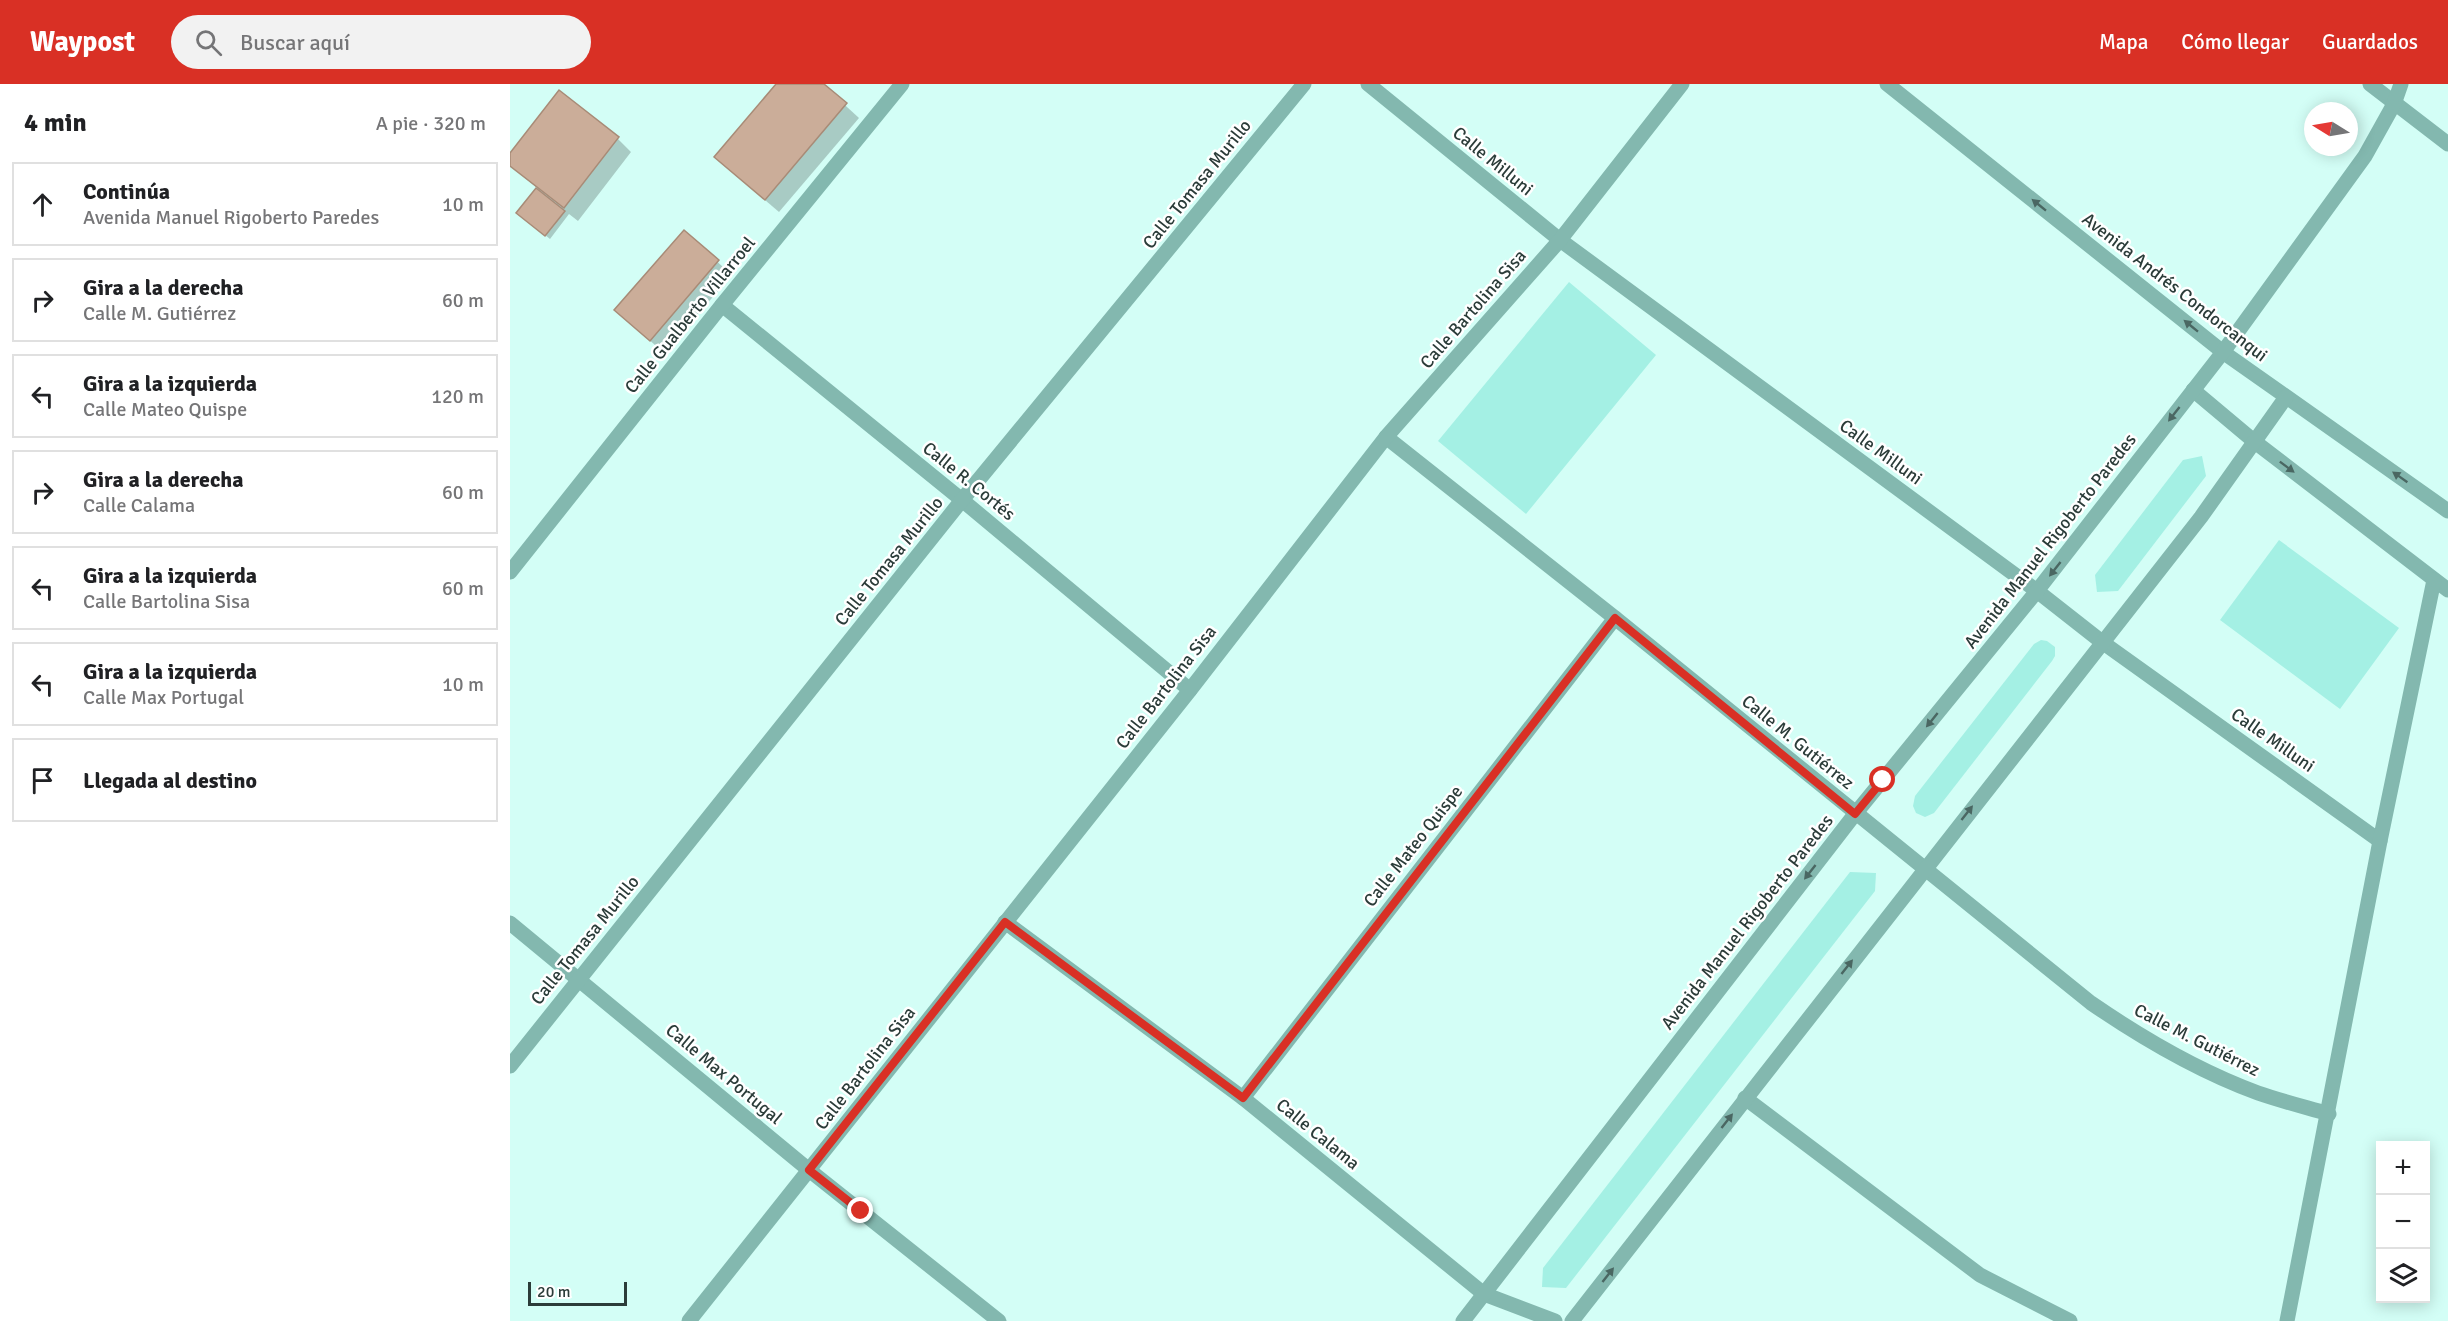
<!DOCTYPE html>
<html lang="es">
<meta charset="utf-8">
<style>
:root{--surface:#fff;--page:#f2f2f2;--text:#202124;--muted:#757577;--line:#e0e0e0;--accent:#d93025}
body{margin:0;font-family:Signika,sans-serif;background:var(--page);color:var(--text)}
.controls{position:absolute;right:18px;bottom:18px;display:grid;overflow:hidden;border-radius:0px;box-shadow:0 3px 15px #0003}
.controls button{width:54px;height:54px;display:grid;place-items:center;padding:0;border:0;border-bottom:2px solid var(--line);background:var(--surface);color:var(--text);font:30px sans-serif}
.compass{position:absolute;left:1794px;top:18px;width:54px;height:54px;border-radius:50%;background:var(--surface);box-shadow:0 3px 15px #0003;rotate:281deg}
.scale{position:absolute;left:18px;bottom:15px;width:99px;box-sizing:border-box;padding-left:6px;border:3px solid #2b3c39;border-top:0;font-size:16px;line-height:21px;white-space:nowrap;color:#2b3c39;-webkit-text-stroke:4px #fff;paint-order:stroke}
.stop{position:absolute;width:18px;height:18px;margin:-14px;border:4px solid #d93025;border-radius:50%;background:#fff}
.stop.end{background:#d93025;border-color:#fff;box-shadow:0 2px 6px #0008}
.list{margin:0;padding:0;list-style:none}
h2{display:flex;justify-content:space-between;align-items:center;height:78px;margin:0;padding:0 24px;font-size:26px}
h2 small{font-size:20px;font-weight:400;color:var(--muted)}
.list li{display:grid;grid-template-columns:39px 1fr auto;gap:18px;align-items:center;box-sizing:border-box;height:84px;margin:0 12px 12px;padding:0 12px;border:2px solid var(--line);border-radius:0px}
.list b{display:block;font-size:22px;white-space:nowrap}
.list p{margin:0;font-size:20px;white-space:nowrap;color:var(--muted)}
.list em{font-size:20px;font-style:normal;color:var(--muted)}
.icon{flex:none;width:33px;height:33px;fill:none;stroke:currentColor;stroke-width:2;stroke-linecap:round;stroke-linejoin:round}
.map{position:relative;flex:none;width:1938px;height:1237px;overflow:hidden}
header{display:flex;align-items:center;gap:36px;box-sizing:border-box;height:84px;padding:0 30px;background:var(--accent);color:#fff}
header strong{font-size:28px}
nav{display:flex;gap:33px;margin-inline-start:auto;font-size:21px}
.search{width:420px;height:54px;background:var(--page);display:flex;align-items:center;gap:15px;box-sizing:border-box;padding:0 21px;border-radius:33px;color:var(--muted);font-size:22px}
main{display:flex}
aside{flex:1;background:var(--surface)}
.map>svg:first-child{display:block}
.green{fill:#a4f0e4}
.shadow{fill:#0003}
.building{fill:#cbad99;stroke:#a88b77;stroke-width:1.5}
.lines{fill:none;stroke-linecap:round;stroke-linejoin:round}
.minor{stroke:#83b8af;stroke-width:15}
.oneway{fill:#4a6762}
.route{stroke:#d93025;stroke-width:8}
.labels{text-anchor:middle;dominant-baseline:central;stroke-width:5;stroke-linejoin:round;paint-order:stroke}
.street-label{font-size:18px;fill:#2b3c39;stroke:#fff}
</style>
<header>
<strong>Waypost</strong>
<div class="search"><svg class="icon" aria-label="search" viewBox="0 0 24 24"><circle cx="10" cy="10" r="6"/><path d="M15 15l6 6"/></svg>Buscar aquí</div>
<nav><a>Mapa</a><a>Cómo llegar</a><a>Guardados</a></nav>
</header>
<main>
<aside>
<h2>4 min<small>A pie · 320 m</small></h2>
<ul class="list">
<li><svg class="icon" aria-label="ahead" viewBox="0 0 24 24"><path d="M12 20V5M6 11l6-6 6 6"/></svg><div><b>Continúa</b><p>Avenida Manuel Rigoberto Paredes</p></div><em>10 m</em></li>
<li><svg class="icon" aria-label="right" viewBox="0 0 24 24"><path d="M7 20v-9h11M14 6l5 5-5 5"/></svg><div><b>Gira a la derecha</b><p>Calle M. Gutiérrez</p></div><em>60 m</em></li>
<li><svg class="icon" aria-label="left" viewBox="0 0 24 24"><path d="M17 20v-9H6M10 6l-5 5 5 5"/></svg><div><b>Gira a la izquierda</b><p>Calle Mateo Quispe</p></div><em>120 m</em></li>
<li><svg class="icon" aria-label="right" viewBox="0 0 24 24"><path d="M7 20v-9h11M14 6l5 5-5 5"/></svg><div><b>Gira a la derecha</b><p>Calle Calama</p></div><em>60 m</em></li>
<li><svg class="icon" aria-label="left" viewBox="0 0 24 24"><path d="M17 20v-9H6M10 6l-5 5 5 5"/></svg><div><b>Gira a la izquierda</b><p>Calle Bartolina Sisa</p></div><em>60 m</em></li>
<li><svg class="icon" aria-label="left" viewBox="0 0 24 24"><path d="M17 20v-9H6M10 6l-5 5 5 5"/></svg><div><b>Gira a la izquierda</b><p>Calle Max Portugal</p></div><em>10 m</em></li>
<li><svg class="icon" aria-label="arrive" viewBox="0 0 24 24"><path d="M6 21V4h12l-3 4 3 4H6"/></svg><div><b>Llegada al destino</b></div></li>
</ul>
</aside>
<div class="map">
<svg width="1938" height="1237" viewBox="0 0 1938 1237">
<rect width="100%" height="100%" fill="#d3fef6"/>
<g class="green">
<path d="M1059,198L1146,271L1016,430L928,357Z"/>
<path d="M1692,372L1696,392L1608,507L1587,508L1585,491L1673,376Z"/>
<path d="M1769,456L1889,544L1830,625L1710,536Z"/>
<path d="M1531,556L1537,557L1545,563V572L1542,577L1424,729L1415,733L1406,729L1403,722L1405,712L1524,560Z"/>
<path d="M1340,788L1366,789L1365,807L1056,1204L1032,1203L1033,1184Z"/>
</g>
<g class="shadow">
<path d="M268,0H312L349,34L269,128L220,86Z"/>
<path d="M49,8L108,55L121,68L68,137L59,130L40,155L8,129L27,104L0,81V71Z"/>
<path d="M174,148L222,191L154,269L120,239Z"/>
</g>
<g class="building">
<path d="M266,0H314L337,19L255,116L204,73Z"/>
<path d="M49,6L109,53L54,124L0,82V69Z"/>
<path d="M26,104L55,127L35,152L6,129Z"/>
<path d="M174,146L209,176L140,257L104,226Z"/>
</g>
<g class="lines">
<g class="minor">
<path d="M858,0L1050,156L1527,507L1592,558L1870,757"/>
<path d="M1377,0L1713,268L1938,427"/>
<path d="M1860,0L1938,60"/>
<path d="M212,221L452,416L680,606"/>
<path d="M1683,306L1745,358L1938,506"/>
<path d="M876,353L1105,534L1581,919C1632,954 1688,987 1748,1009C1771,1017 1795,1023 1819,1030"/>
<path d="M0,488L212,221L392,0"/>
<path d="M495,838L733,1014L974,1210L1045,1237"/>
<path d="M0,839L299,1086L489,1237"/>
<path d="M0,982L452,416L794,0"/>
<path d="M733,1014L1105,534"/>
<path d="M1235,1014L1470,1191L1560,1237"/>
<path d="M179,1237L680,606L876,353L1050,156L1172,0"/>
<path d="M953,1237L1345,730L1527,507L1713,268L1855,72L1884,20L1891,0"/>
<path d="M1062,1237L1691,433L1776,313"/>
<path d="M1777,1237L1870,757L1924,496"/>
</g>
</g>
<defs><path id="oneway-solid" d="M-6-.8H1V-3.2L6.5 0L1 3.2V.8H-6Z" transform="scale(1.5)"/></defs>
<g class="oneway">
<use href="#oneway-solid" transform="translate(1529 121) rotate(-141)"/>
<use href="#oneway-solid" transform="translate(1681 242) rotate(-141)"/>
<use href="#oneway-solid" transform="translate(1664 330) rotate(128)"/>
<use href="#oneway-solid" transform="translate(1777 383) rotate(37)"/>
<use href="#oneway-solid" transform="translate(1890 393) rotate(-145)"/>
<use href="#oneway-solid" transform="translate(1545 485) rotate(128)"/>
<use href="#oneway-solid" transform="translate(1422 636) rotate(129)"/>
<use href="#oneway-solid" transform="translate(1457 729) rotate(-52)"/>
<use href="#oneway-solid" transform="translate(1300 788) rotate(128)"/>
<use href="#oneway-solid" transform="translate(1337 883) rotate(-52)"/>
<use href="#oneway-solid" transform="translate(1217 1037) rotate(-52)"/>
<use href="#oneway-solid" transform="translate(1098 1191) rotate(-52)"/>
</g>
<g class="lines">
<path class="route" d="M351,1127L299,1086L495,838L733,1014L1105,534L1345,730L1373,696"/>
</g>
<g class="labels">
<g class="street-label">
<text transform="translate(983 77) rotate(39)">Calle Milluni</text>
<text transform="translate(687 100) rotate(-51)">Calle Tomasa Murillo</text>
<text transform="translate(1665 203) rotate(38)">Avenida Andrés Condorcanqui</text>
<text transform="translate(963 225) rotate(-49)">Calle Bartolina Sisa</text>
<text transform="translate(180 231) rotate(-51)">Calle Gualberto Villarroel</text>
<text transform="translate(1371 368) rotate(36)">Calle Milluni</text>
<text transform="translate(459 397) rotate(39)">Calle R. Cortés</text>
<text transform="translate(1540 457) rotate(-52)">Avenida Manuel Rigoberto Paredes</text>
<text transform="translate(379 477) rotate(-51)">Calle Tomasa Murillo</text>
<text transform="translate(656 603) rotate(-52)">Calle Bartolina Sisa</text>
<text transform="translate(1763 656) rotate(35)">Calle Milluni</text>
<text transform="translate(1288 658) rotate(39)">Calle M. Gutiérrez</text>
<text transform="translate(903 762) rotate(-52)">Calle Mateo Quispe</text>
<text transform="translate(1237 838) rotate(-52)">Avenida Manuel Rigoberto Paredes</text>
<text transform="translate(75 856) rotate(-51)">Calle Tomasa Murillo</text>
<text transform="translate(1687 956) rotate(27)">Calle M. Gutiérrez</text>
<text transform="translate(355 984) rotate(-52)">Calle Bartolina Sisa</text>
<text transform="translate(214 990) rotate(40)">Calle Max Portugal</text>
<text transform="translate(808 1050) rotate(39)">Calle Calama</text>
</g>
</g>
</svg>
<div class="controls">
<button>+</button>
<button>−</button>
<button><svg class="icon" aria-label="layers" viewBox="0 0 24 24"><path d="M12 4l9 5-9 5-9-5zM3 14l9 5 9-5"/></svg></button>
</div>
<svg class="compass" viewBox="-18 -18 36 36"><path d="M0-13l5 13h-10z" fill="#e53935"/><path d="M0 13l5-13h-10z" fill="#757577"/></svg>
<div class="scale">20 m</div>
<div class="stop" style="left:1373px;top:696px"></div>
<div class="stop end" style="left:351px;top:1127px"></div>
</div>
</main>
